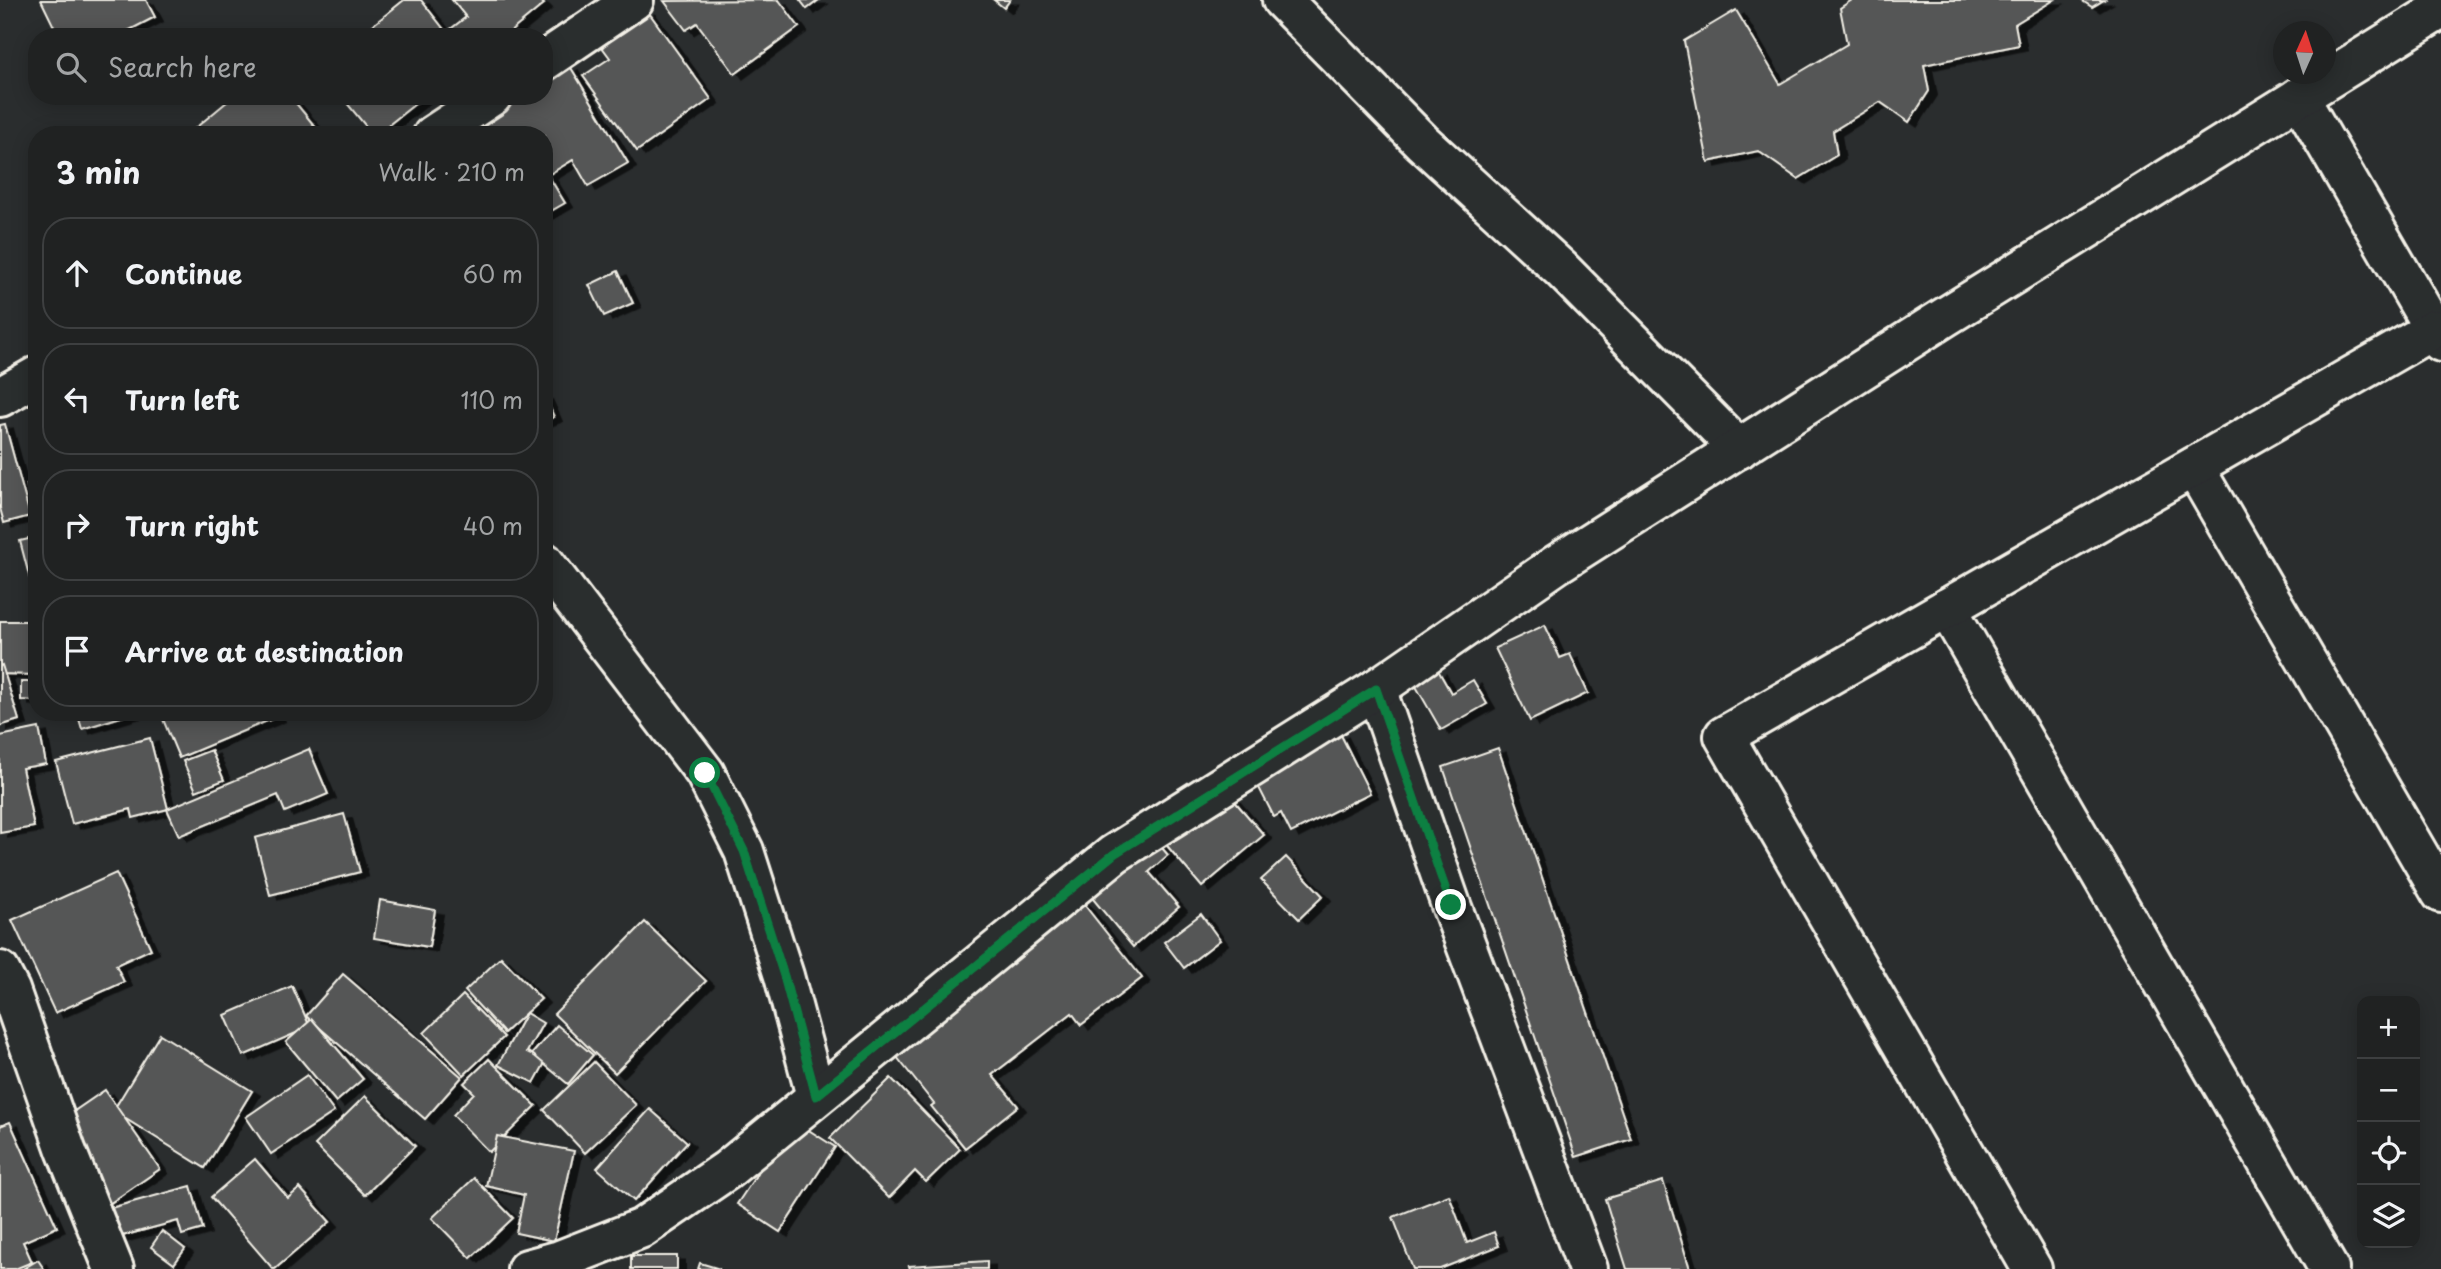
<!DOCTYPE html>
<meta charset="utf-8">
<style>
:root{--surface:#202222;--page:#282a2a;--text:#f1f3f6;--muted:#a2a4a5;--line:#3d3f40}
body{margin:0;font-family:"Playpen Sans",sans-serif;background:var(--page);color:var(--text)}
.controls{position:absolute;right:21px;bottom:21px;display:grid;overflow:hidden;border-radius:14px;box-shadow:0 4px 18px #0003}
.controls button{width:63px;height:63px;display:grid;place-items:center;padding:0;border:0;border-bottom:2px solid var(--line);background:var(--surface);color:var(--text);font:35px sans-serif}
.compass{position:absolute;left:2273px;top:21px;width:63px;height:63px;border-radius:50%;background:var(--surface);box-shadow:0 4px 18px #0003;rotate:3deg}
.stop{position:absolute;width:21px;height:21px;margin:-16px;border:5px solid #0b8043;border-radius:50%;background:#fff}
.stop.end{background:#0b8043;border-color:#fff;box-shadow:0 2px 7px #0008}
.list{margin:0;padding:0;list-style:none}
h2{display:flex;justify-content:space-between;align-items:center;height:91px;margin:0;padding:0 28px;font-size:30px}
h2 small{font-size:23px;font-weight:400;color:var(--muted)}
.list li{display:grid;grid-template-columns:46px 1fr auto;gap:21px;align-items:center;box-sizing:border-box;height:112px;margin:0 14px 14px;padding:0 14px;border:2px solid var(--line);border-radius:28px}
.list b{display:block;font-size:26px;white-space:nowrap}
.list em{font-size:23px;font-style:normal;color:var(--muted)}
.icon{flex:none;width:38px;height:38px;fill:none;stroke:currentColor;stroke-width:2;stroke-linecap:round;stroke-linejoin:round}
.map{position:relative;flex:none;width:2441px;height:1269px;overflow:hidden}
.search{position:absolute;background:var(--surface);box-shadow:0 4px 18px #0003;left:28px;top:28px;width:525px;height:77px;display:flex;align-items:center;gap:18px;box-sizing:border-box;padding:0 24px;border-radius:28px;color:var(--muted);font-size:26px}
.panel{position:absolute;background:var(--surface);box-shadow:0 4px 18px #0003;left:28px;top:126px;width:525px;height:595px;border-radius:28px}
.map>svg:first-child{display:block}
.building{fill:#555756;stroke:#f4f1e8;stroke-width:2;filter:url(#shadow)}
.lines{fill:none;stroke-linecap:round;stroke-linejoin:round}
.minor-casing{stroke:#f4f1e8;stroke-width:44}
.minor{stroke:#2a2d2e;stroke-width:38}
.route{stroke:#0b8043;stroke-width:9}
</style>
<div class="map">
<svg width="2441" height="1269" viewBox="0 0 2441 1269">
<defs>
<filter id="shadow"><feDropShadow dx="8" dy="4.5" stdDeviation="0" flood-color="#0009"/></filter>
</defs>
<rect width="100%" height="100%" fill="#2a2d2e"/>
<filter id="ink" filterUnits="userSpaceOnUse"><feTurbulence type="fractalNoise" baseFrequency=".0143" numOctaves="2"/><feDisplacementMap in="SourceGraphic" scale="14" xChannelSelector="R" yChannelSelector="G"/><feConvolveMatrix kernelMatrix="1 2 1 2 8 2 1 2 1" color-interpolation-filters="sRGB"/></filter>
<g filter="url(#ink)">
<g class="building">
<path d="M41,0H146L155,17L116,37H59Z"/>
<path d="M404,0H421L450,37H358Z"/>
<path d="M452,0H540L544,4L504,37H453L448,31L466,17Z"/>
<path d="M779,0L799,27L735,74L697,23L686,30L664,1Z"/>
<path d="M800,0H819L807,9Z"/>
<path d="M994,0H1010L1004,8Z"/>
<path d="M1852,0H2054L2015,24L2019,45L1924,65L1929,91L1909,122L1880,102L1833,131L1837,155L1798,179L1758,151L1708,162L1684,41L1736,10L1780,84L1847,44L1840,8Z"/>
<path d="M2081,0H2104L2092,7Z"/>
<path d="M647,10L711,99L637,151L583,76L610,58L599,43Z"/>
<path d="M570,66L628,163L588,186L573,160L548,175L565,203L544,215V135H454L519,96H544V82Z"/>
<path d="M234,96H290L322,135H187Z"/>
<path d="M341,96H425L376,135H373Z"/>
<path d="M618,271L633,303L604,316L589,285Z"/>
<path d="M544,395L554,417L544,421Z"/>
<path d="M5,424L30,516L4,523L0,508V425Z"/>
<path d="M37,482V528L27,485Z"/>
<path d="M37,537V582L31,583L20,541Z"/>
<path d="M0,621H37V675L0,674Z"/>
<path d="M1545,625L1560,658L1570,654L1588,693L1530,721L1495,648Z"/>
<path d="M2,665L19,720L0,726V666Z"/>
<path d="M1438,670L1451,693L1473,680L1487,704L1441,730L1414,683Z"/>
<path d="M21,682H37V701L21,700Z"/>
<path d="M77,712H137L82,729Z"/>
<path d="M172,712H275L277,717L179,758L162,717Z"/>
<path d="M39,728L46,764L22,768L34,827L0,833V736Z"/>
<path d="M1340,733L1370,793L1291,833L1281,813L1274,817L1253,776Z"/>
<path d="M150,738L168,809L133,818L131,809L72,824L56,762Z"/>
<path d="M1498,748L1631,1139L1576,1157L1443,767Z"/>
<path d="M309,749L328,794L285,812L278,795L179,836L167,809Z"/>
<path d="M211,750L224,780L196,791L183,761Z"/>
<path d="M1224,789L1264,835L1202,887L1163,841Z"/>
<path d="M344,814L360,872L270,895L255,838Z"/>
<path d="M1156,841L1168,855L1149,872L1179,907L1133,947L1083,887Z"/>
<path d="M1286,857L1323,896L1299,919L1261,880Z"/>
<path d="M116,873L151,949L116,965L124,982L55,1013L12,920Z"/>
<path d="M1075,893L1142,978L1081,1025L1072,1013L992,1075L1018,1106L965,1148L931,1106L934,1104L885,1042Z"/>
<path d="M380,900L435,910L429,947L374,938Z"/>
<path d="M1201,914L1220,940L1184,968L1164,942Z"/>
<path d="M645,922L706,981L615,1073L554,1014Z"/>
<path d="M501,957L541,999L504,1033L465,991Z"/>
<path d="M343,974L462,1077L425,1119L306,1016Z"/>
<path d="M292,986L310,1027L243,1056L225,1015Z"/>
<path d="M463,995L504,1037L464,1075L424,1033Z"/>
<path d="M526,1013L543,1023L527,1052L546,1061L534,1083L498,1065Z"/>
<path d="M312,1019L363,1079L336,1102L286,1042Z"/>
<path d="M557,1025L593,1055L568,1084L532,1054Z"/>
<path d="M160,1034L252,1091L205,1168L113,1111Z"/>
<path d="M489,1059L536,1106L489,1152L453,1115L474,1093L464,1083Z"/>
<path d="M594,1062L636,1105L585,1153L544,1110Z"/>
<path d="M307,1075L334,1112L271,1154L246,1117Z"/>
<path d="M891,1078L960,1149L926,1182L915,1171L889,1198L830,1138Z"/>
<path d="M105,1090L160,1169L106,1206L51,1127Z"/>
<path d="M365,1096L415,1146L365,1195L315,1145Z"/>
<path d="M650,1109L687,1142L634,1201L597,1168Z"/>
<path d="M793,1120L835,1147L780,1232L737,1204Z"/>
<path d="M10,1122L57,1227L23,1242L32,1262L15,1269H0V1126Z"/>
<path d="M497,1136L574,1151L554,1241L516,1233L524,1195L486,1186Z"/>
<path d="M255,1159L288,1198L300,1188L330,1222L275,1269H273L211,1197Z"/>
<path d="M474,1178L513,1218L471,1258L432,1218Z"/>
<path d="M1663,1181L1690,1269H1627L1605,1199Z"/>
<path d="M191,1186L203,1229L182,1235L178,1221L115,1238L107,1209Z"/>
<path d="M1449,1195L1467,1243L1494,1232L1499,1246L1440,1269H1413L1393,1217Z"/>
<path d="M162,1231L185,1249L174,1264L151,1247Z"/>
<rect x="631" y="1256" width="46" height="13"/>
<path d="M38,1260L44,1269H23Z"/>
<path d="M987,1261V1269H910L909,1266Z"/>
<path d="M700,1263L720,1269H698Z"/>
</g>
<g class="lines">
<defs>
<g id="minor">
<path d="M1282,0L1422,142L1561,269L1739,449"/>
<path d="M544,61L634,0"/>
<path d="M2299,97L2441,342"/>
<path d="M433,135L492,96"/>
<path d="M0,397L37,376"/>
<path d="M2194,467L2441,893"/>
<path d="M544,562L705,773L744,851L784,976L816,1096"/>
<path d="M1947,608L2329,1269"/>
<path d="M1376,689L1451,905L1588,1269"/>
<path d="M0,971L10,990L66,1150L114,1269"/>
<path d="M527,1269L560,1260L642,1228L727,1170L1114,854L1376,689L1557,564L1945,317L2441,9"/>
<path d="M2032,1269L1724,736L2434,329"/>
</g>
</defs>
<use href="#minor" class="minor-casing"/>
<use href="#minor" class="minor"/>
</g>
</g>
<g class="lines" filter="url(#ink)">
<path class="route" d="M705,773L744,851L784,976L816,1096L1114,854L1376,689L1451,905"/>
</g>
</svg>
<div class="controls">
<button>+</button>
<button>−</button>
<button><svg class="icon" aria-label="locate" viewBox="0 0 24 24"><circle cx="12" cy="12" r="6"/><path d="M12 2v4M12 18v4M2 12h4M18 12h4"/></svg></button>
<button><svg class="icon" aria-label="layers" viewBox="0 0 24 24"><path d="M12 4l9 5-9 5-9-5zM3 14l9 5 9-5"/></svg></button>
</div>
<svg class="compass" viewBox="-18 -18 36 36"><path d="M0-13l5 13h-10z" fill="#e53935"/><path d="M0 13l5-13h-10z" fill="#a2a4a5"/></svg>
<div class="stop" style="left:705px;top:773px"></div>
<div class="stop end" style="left:1451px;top:905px"></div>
<div class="search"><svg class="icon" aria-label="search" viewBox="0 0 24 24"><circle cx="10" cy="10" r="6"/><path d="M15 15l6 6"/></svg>Search here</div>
<section class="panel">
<h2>3 min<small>Walk · 210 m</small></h2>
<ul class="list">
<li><svg class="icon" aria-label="ahead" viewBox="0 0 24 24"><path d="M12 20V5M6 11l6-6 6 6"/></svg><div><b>Continue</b></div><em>60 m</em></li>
<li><svg class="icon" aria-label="left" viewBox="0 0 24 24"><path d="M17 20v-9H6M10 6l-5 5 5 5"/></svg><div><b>Turn left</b></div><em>110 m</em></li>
<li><svg class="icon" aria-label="right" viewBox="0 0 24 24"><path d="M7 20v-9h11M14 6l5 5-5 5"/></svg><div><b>Turn right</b></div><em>40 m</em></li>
<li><svg class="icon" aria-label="arrive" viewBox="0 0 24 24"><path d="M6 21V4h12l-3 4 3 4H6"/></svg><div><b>Arrive at destination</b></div></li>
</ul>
</section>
</div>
